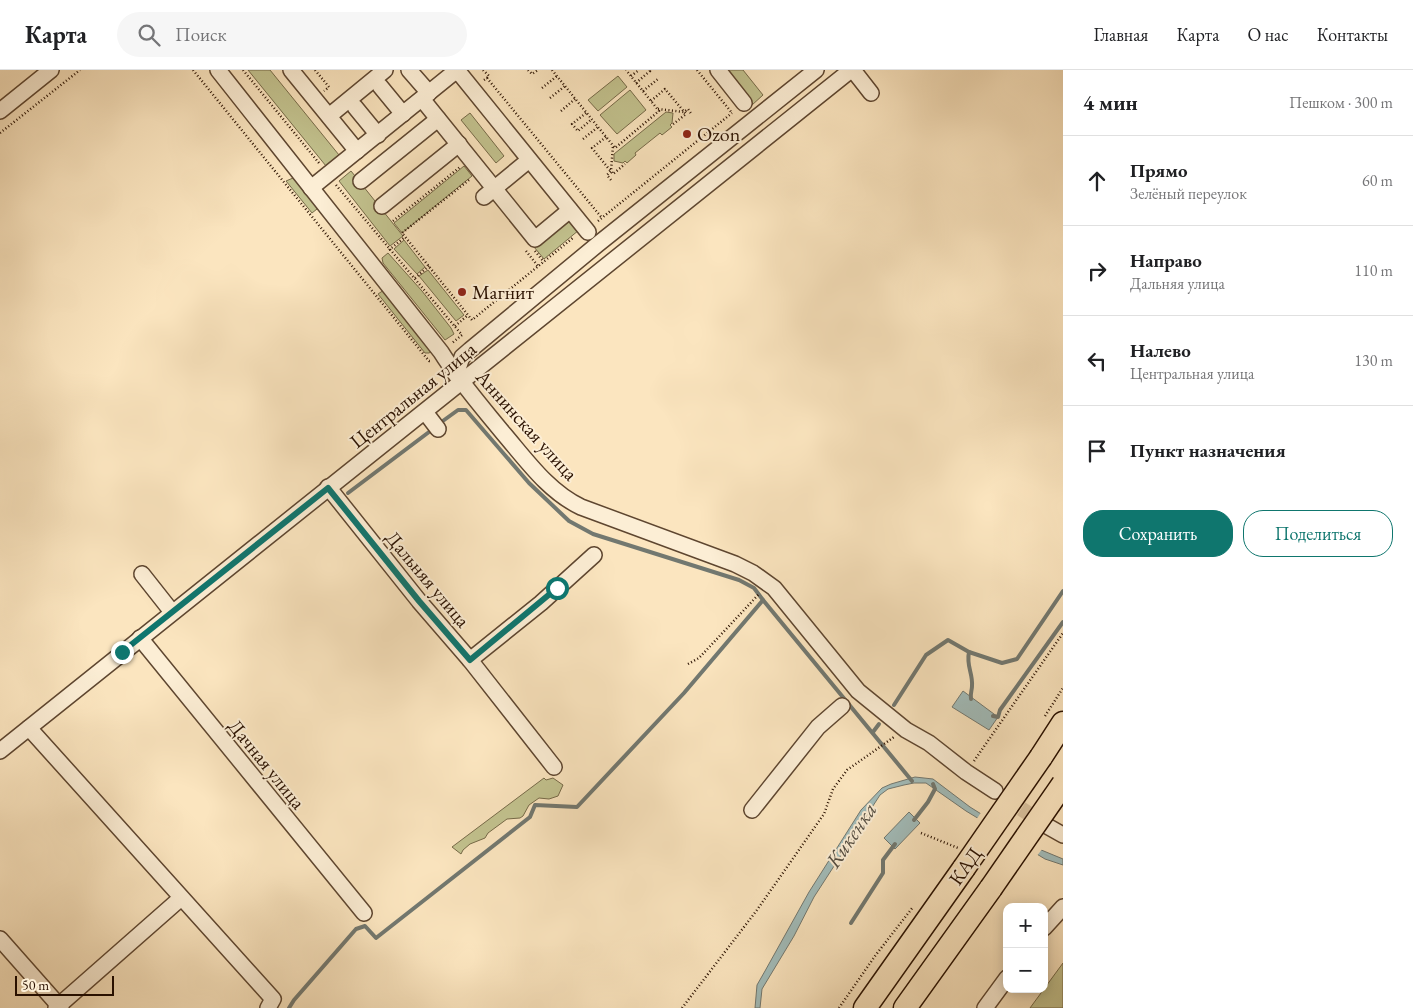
<!DOCTYPE html>
<html lang="ru">
<meta charset="utf-8">
<style>
:root{--surface:#fff;--page:#f6f6f6;--text:#202124;--muted:#757577;--line:#e0e0e0;--accent:#0f766e}
body{margin:0;font-family:"EB Garamond",serif;background:var(--page);color:var(--text)}
.controls{position:absolute;right:15px;bottom:15px;display:grid;overflow:hidden;border-radius:10px;box-shadow:0 2px 12px #0003}
.controls button{width:45px;height:45px;display:grid;place-items:center;padding:0;border:0;border-bottom:1px solid var(--line);background:var(--surface);color:var(--text);font:25px sans-serif}
.scale{position:absolute;left:15px;bottom:12px;width:99px;box-sizing:border-box;padding-left:5px;border:2px solid #2a1100;border-top:0;font-size:14px;line-height:18px;white-space:nowrap;color:#2a1100;-webkit-text-stroke:4px #fceed5;paint-order:stroke}
.stop{position:absolute;width:15px;height:15px;margin:-11px;border:4px solid #0f766e;border-radius:50%;background:#fff}
.stop.end{background:#0f766e;border-color:#fff;box-shadow:0 1px 5px #0008}
.list{margin:0;padding:0;list-style:none}
h2{display:flex;justify-content:space-between;align-items:center;height:65px;margin:0;padding:0 20px;font-size:21px}
h2 small{font-size:16px;font-weight:400;color:var(--muted)}
.list li{display:grid;grid-template-columns:32px 1fr auto;gap:15px;align-items:center;box-sizing:border-box;height:90px;padding:0 20px;border-top:1px solid var(--line)}
.list b{display:block;font-size:19px;white-space:nowrap}
.list p{margin:0;font-size:16px;white-space:nowrap;color:var(--muted)}
.list em{font-size:16px;font-style:normal;color:var(--muted)}
.actions{display:flex;gap:10px;padding:15px 20px}
.actions a{flex:1;padding:11px 0;border:1px solid var(--accent);border-radius:20px;text-align:center;font-size:18px;color:var(--accent)}
.actions .main{background:var(--accent);color:#fff}
.icon{flex:none;width:28px;height:28px;fill:none;stroke:currentColor;stroke-width:2;stroke-linecap:round;stroke-linejoin:round}
.map{position:relative;flex:none;width:1063px;height:938px;overflow:hidden}
header{display:flex;align-items:center;gap:30px;box-sizing:border-box;height:70px;padding:0 25px;background:var(--surface);border-bottom:1px solid var(--line)}
header strong{font-size:24px}
nav{display:flex;gap:28px;margin-inline-start:auto;font-size:18px}
.search{width:350px;height:45px;background:var(--page);display:flex;align-items:center;gap:12px;box-sizing:border-box;padding:0 18px;border-radius:28px;color:var(--muted);font-size:19px}
main{display:flex}
aside{flex:1;background:var(--surface)}
.map>svg:first-child{display:block}
.green{fill:#c3c38f;stroke:#766a48}
.water{fill:#a2bdbb;stroke:#727870}
.pier{fill:#fbe5bf}
.lines{fill:none;stroke-linecap:round;stroke-linejoin:round}
.stream{stroke:#727870;stroke-width:4}
.minor-tunnel{stroke:#dcc5a2;stroke-width:15;stroke-dasharray:15 8;stroke-linecap:butt}
.minor-casing{stroke:#5e4630;stroke-width:18}
.highway-casing{stroke:#2a1100;stroke-width:25}
.path{stroke:#2a1100;stroke-width:2.5;stroke-dasharray:1 2.5;stroke-linecap:butt}
.minor{stroke:#fceed5;stroke-width:15}
.highway{stroke:#fbe5bf;stroke-width:22}
.highway-bridge-casing{stroke:#2a1100;stroke-width:25;stroke-linecap:butt}
.highway-bridge{stroke:#fbe5bf;stroke-width:22}
.route{stroke:#0f766e;stroke-width:6}
.poi-dot{fill:#8f2418;stroke:#fceed5;stroke-width:2}
.labels{text-anchor:middle;dominant-baseline:central;stroke-width:4;stroke-linejoin:round;paint-order:stroke}
.poi-label{font-size:20px;fill:#2a1100;stroke:#fceed5;text-anchor:start}
.street-label{font-size:20px;fill:#2a1100;stroke:#fceed5}
.water-label{font-size:21px;font-style:italic;fill:#544d41;stroke:#fceed5}
</style>
<header>
<strong>Карта</strong>
<div class="search"><svg class="icon" aria-label="search" viewBox="0 0 24 24"><circle cx="10" cy="10" r="6"/><path d="M15 15l6 6"/></svg>Поиск</div>
<nav><a>Главная</a><a>Карта</a><a>О нас</a><a>Контакты</a></nav>
</header>
<main>
<div class="map">
<svg width="1063" height="938" viewBox="0 0 1063 938">
<rect width="100%" height="100%" fill="#fbe5bf"/>
<filter id="stains"><feTurbulence type="fractalNoise" baseFrequency=".004" numOctaves="4"/><feColorMatrix values="0 0 0 0 .2 0 0 0 0 .09 0 0 0 0 .02 0 0 0 .5 -.17"/></filter>
<radialGradient id="worn" r=".72"><stop offset=".6" stop-color="#630" stop-opacity="0"/><stop offset="1" stop-color="#630" stop-opacity=".3"/></radialGradient>
<g class="green">
<path d="M248,0H270L339,85L326,96Z"/>
<path d="M724,0H743L763,25L752,35Z"/>
<path d="M618,6L627,17L598,41L588,30Z"/>
<path d="M630,20L646,40L617,64L600,45Z"/>
<path d="M666,42L673,43L672,53L670,55L672,57L662,65L660,63L635,83L636,85L627,93L625,91L623,93L614,91V84Z"/>
<path d="M470,43L504,86L496,93L461,50Z"/>
<path d="M464,96L472,106L402,163L394,153Z"/>
<path d="M351,101L403,166L390,176L339,111Z"/>
<path d="M293,108H296L318,136L317,139L312,143L286,111Z"/>
<path d="M569,149L579,160L544,189L534,177Z"/>
<path d="M404,170L425,197L417,204L394,179Z"/>
<path d="M388,183L422,221L451,258L454,264L445,270L383,193L382,188Z"/>
<path d="M428,200L464,245L456,251L419,206Z"/>
<path d="M384,220L434,280L429,283H425L378,224Z"/>
<path d="M544,708L546,710L553,708L563,715L558,726L549,729L539,728L529,735L523,746L520,748L507,749L488,763L485,768L470,774L463,780L461,784L452,777Z"/>
<path d="M1063,893V938H1030Z"/>
</g>
<g class="water">
<path d="M963,621L998,647L989,660L952,637Z"/>
<path d="M915,707L933,709L970,737L1034,777L1063,789V795L1045,789L966,741L926,713H914L904,715L888,719L880,725L814,827L794,866L762,919L760,938H755L757,915L765,901L809,822L861,740L882,718L891,714Z"/>
<path d="M909,742L920,753L895,779L884,768Z"/>
</g>
<path class="pier" d="M982,741L1036,774L1043,778L1036,787L976,750Z"/>
<g class="lines">
<g class="stream">
<path d="M440,353L458,340H466L529,413L569,451L593,464L739,510L754,518L763,530L912,711"/>
<path d="M348,423L433,359"/>
<path d="M969,582C966,596 973,603 972,616C972,621 970,623 971,629"/>
<path d="M894,635L926,585L948,570L969,582L1002,593L1017,589L1063,521"/>
<path d="M993,646L998,647L1000,640L1063,552"/>
<path d="M873,662L879,654"/>
<path d="M914,750L928,732L935,719L933,714"/>
<path d="M851,853L883,803V790L895,774"/>
<path d="M289,938L294,930L356,859L365,856L376,868L530,747L535,735L577,737L684,623L763,530"/>
</g>
<path class="minor-tunnel" d="M1002,726L1046,755"/>
<defs>
<g id="minor">
<path d="M218,0L441,282C459,311 482,337 504,364C527,391 549,422 581,437L735,494L753,503L774,518L858,621L906,660L929,673L966,702L995,721"/>
<path d="M291,0L357,81"/>
<path d="M409,0L429,23"/>
<path d="M718,0L744,33"/>
<path d="M853,0L871,23"/>
<path d="M380,16L403,44"/>
<path d="M422,29L535,169L570,140"/>
<path d="M355,37L378,65"/>
<path d="M0,41L51,0"/>
<path d="M329,46L385,0"/>
<path d="M361,111L438,49"/>
<path d="M311,118L457,0L588,162"/>
<path d="M484,127L529,90"/>
<path d="M382,136L459,74"/>
<path d="M456,305L462,287L470,280L598,174L816,0"/>
<path d="M425,342L438,359"/>
<path d="M328,417L419,531L470,590L554,697"/>
<path d="M142,504L172,542"/>
<path d="M140,568L364,843"/>
<path d="M470,590L541,533L594,485"/>
<path d="M29,658L273,929L268,938"/>
<path d="M0,681L851,0"/>
<path d="M752,740L818,657L842,636"/>
<path d="M1047,756L1063,765"/>
<path d="M1044,858L1063,837"/>
<path d="M0,869L61,938"/>
<path d="M56,938L181,828"/>
<path d="M985,938L1007,908"/>
</g>
<g id="highway">
<path d="M1041,687L1063,653"/>
<path d="M865,938L964,798"/>
<path d="M905,938L991,818"/>
</g>
</defs>
<use href="#minor" class="minor-casing"/>
<use href="#highway" class="highway-casing"/>
<g class="path">
<path d="M193,0L429,291H430"/>
<path d="M243,0L319,93"/>
<path d="M315,0L329,17L324,21"/>
<path d="M483,0L489,6L487,8"/>
<path d="M528,0L532,4L538,0"/>
<path d="M552,0L615,78L659,41L626,0"/>
<path d="M697,0L732,43"/>
<path d="M631,6L639,0"/>
<path d="M484,10L487,8L602,148"/>
<path d="M636,13L650,1L649,0"/>
<path d="M542,18L557,6"/>
<path d="M643,21L658,9"/>
<path d="M550,28L565,16"/>
<path d="M651,31L665,19L686,44L672,55"/>
<path d="M658,39L684,42L688,39L692,45"/>
<path d="M561,41L575,29"/>
<path d="M586,43L572,54L578,61L592,49"/>
<path d="M0,63L80,0"/>
<path d="M606,67L592,78L613,104L625,94"/>
<path d="M583,69L598,57"/>
<path d="M469,110L402,163L472,250L574,167"/>
<path d="M611,110L607,105L611,101L613,76"/>
<path d="M336,115L462,265L452,273"/>
<path d="M393,151L460,97"/>
<path d="M598,151L732,43"/>
<path d="M389,180L405,167"/>
<path d="M526,181L538,196"/>
<path d="M535,181L544,192"/>
<path d="M415,208L429,196"/>
<path d="M455,256L468,245"/>
<path d="M688,594L699,588L759,524"/>
<path d="M1045,646L1063,618"/>
<path d="M974,691L1063,563"/>
<path d="M921,763L958,778"/>
<path d="M682,938L757,840L824,744L833,719L847,700L894,667"/>
<path d="M839,938L875,886L913,837"/>
</g>
<use href="#minor" class="minor"/>
<use href="#highway" class="highway"/>
<defs>
<g id="highway-bridge">
<path d="M964,798L1041,687"/>
<path d="M991,818L1063,714"/>
</g>
</defs>
<use href="#highway-bridge" class="highway-bridge-casing"/>
<use href="#highway-bridge" class="highway-bridge"/>
</g>
<g class="lines">
<path class="route" d="M122,582L328,418L419,531L470,590L557,518"/>
</g>
<g class="poi-dot">
<circle cx="687" cy="64" r="5"/>
<circle cx="462" cy="222" r="5"/>
</g>
<g class="labels">
<g class="poi-label">
<text x="697" y="64">Ozon</text>
<text x="472" y="222">Магнит</text>
</g>
<g class="street-label">
<text transform="translate(413 325) rotate(-39)">Центральная улица</text>
<text transform="translate(527 355) rotate(48)">Аннинская улица</text>
<text transform="translate(428 509) rotate(50)">Дальняя улица</text>
<text transform="translate(267 694) rotate(51)">Дачная улица</text>
<text transform="translate(965 796) rotate(-55)">КАД</text>
</g>
<g class="water-label">
<text transform="translate(851 765) rotate(-56)">Кикенка</text>
</g>
</g>
<rect width="100%" height="100%" filter="url(#stains)"/>
<rect width="100%" height="100%" fill="url(#worn)"/>
</svg>
<div class="controls">
<button>+</button>
<button>−</button>
</div>
<div class="scale">50 m</div>
<div class="stop" style="left:557px;top:518px"></div>
<div class="stop end" style="left:122px;top:582px"></div>
</div>
<aside>
<h2>4 мин<small>Пешком · 300 m</small></h2>
<ul class="list">
<li><svg class="icon" aria-label="ahead" viewBox="0 0 24 24"><path d="M12 20V5M6 11l6-6 6 6"/></svg><div><b>Прямо</b><p>Зелёный переулок</p></div><em>60 m</em></li>
<li><svg class="icon" aria-label="right" viewBox="0 0 24 24"><path d="M7 20v-9h11M14 6l5 5-5 5"/></svg><div><b>Направо</b><p>Дальняя улица</p></div><em>110 m</em></li>
<li><svg class="icon" aria-label="left" viewBox="0 0 24 24"><path d="M17 20v-9H6M10 6l-5 5 5 5"/></svg><div><b>Налево</b><p>Центральная улица</p></div><em>130 m</em></li>
<li><svg class="icon" aria-label="arrive" viewBox="0 0 24 24"><path d="M6 21V4h12l-3 4 3 4H6"/></svg><div><b>Пункт назначения</b></div></li>
</ul>
<div class="actions"><a class="main">Сохранить</a><a>Поделиться</a></div>
</aside>
</main>
